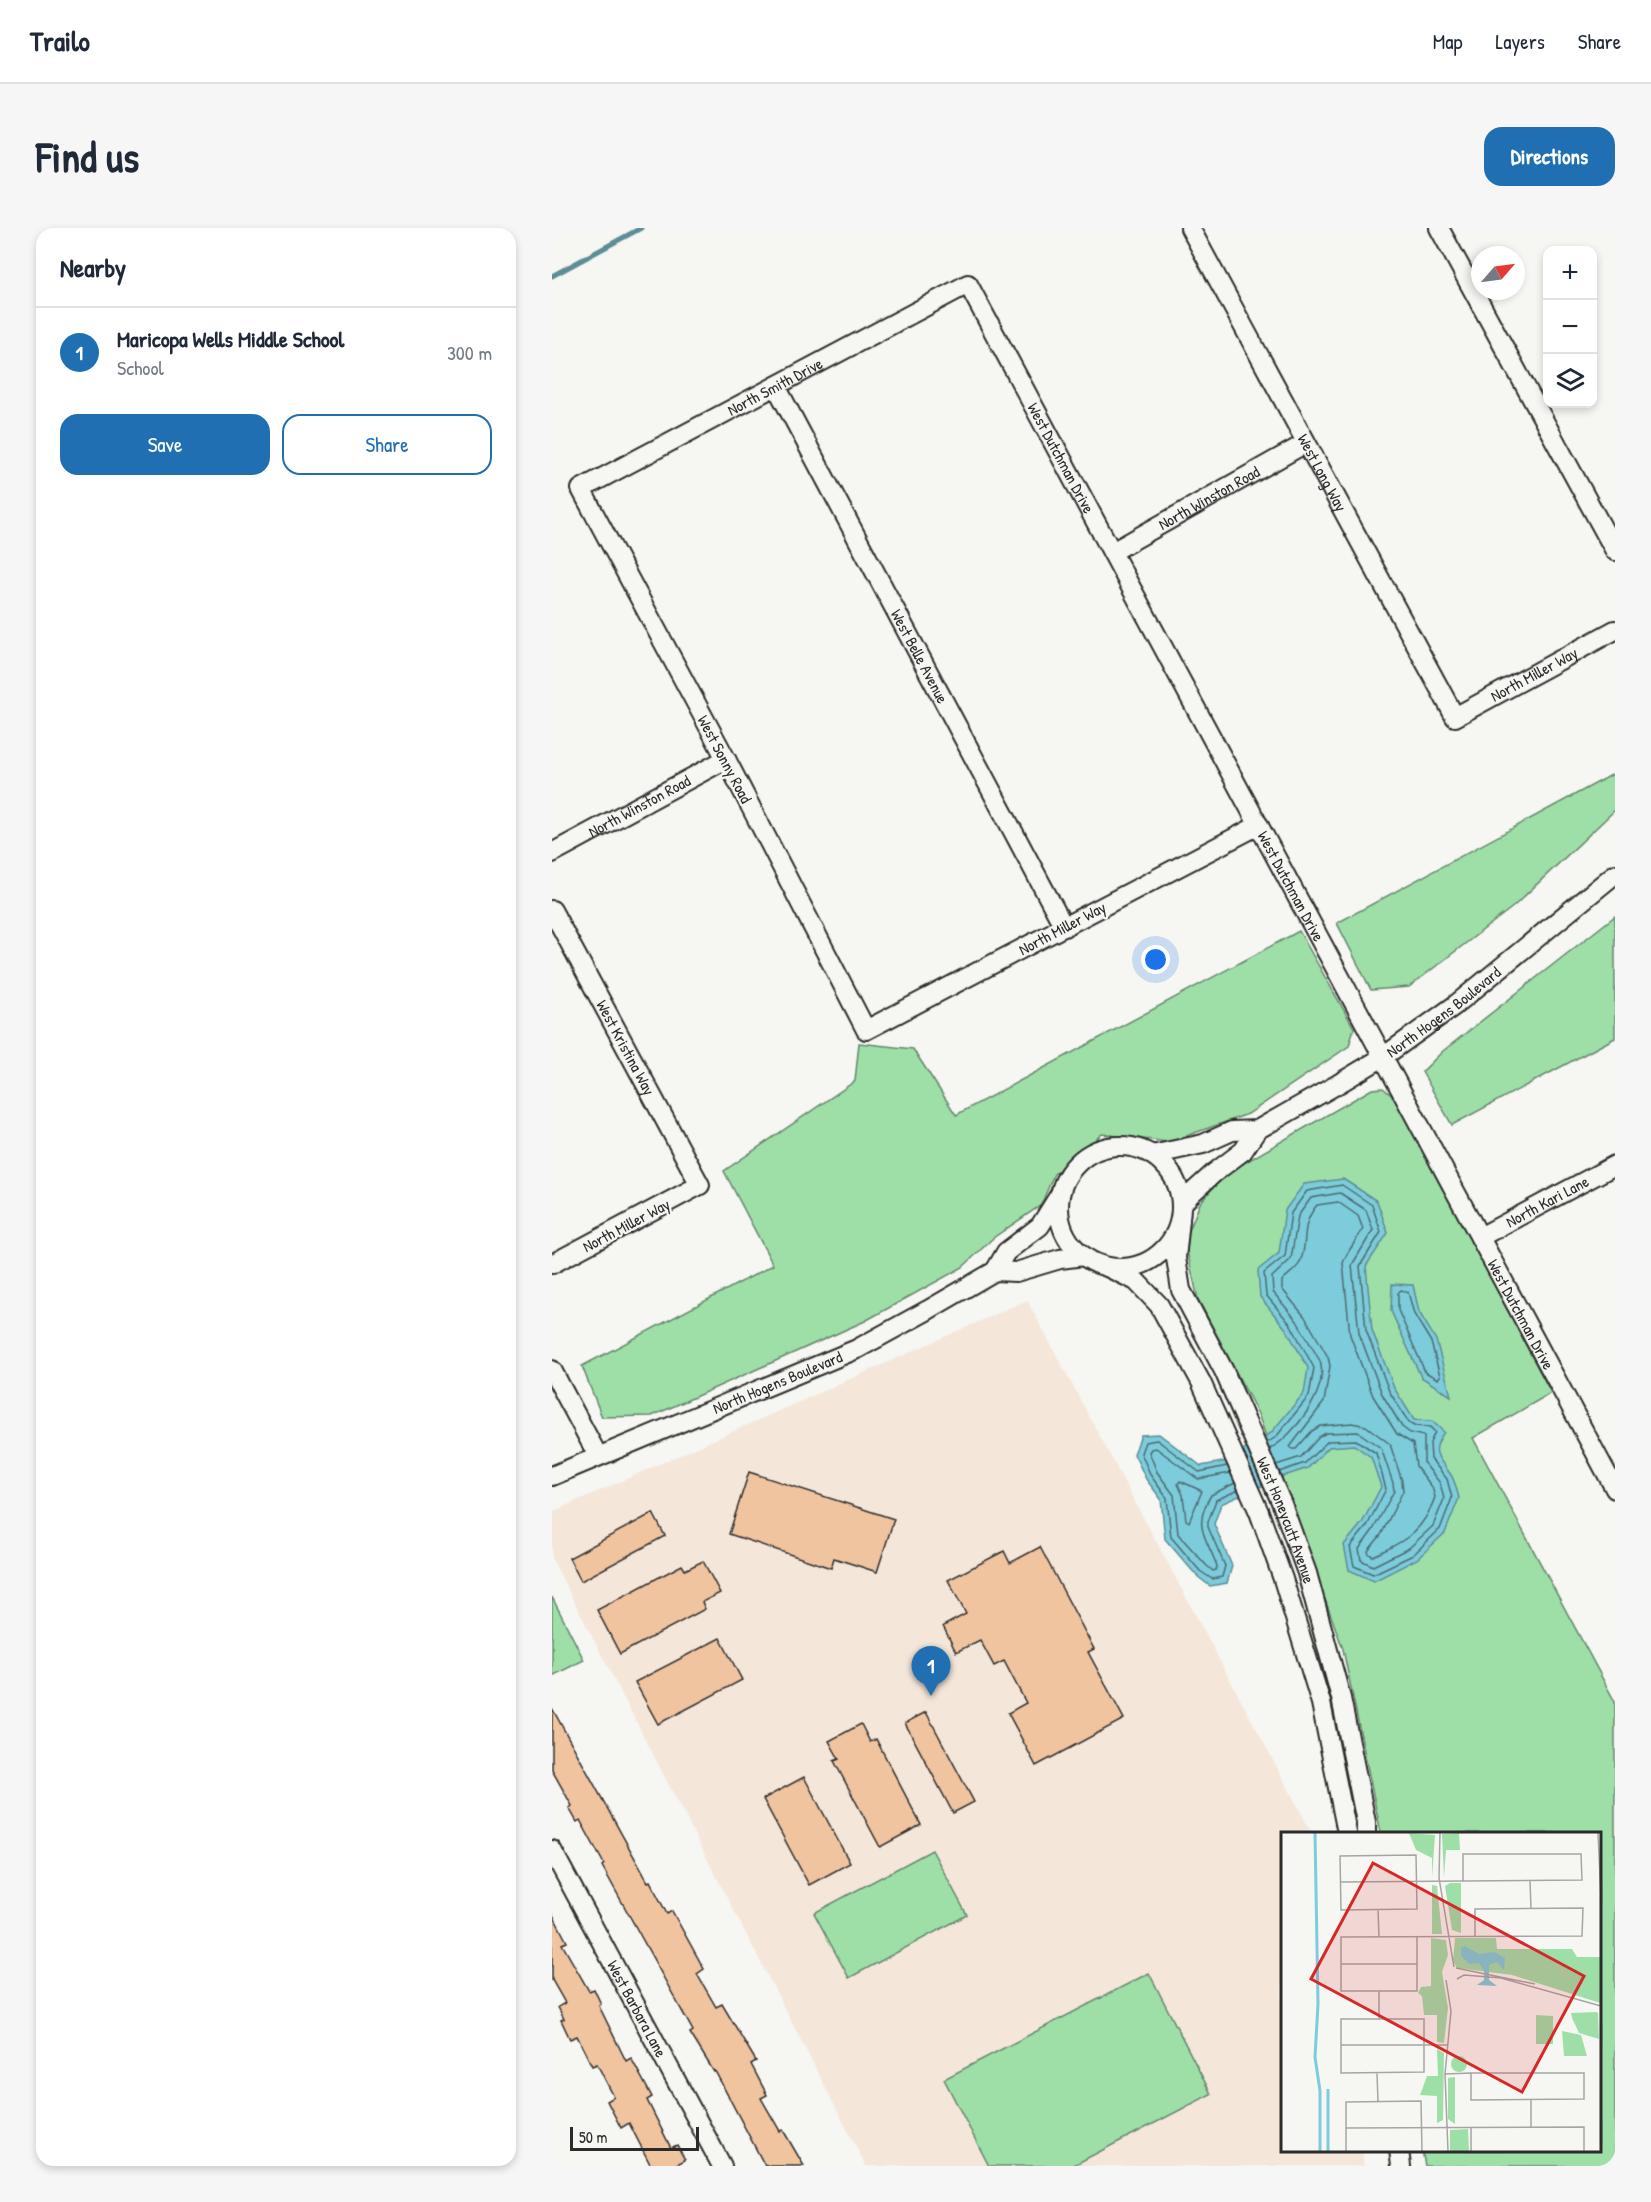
<!DOCTYPE html>
<meta charset="utf-8">
<style>
:root{--surface:#fff;--page:#f6f6f7;--text:#1f2937;--muted:#747a83;--line:#e0e1e3;--accent:#1f6fb2}
body{margin:0;font-family:"Patrick Hand",sans-serif;background:var(--page);color:var(--text)}
.controls{position:absolute;right:18px;top:18px;display:grid;overflow:hidden;border-radius:12px;box-shadow:0 3px 9px #0003}
.controls button{width:54px;height:54px;display:grid;place-items:center;padding:0;border:0;border-bottom:2px solid var(--line);background:var(--surface);color:var(--text);font:30px sans-serif}
.compass{position:absolute;left:919px;top:18px;width:54px;height:54px;border-radius:50%;background:var(--surface);box-shadow:0 3px 9px #0003;rotate:62deg}
.scale{position:absolute;left:18px;bottom:15px;width:129px;box-sizing:border-box;padding-left:6px;border:3px solid #2b2b2b;border-top:0;font-size:16px;line-height:21px;white-space:nowrap;color:#2b2b2b;-webkit-text-stroke:4px #f6f6f2;paint-order:stroke}
.you{position:absolute;left:604px;top:732px;width:21px;height:21px;margin:-15px;border:4px solid #fff;border-radius:50%;background:#1a73e8;box-shadow:0 0 0 9px #1a73e833}
.badge{display:grid;place-items:center;width:39px;height:39px;border-radius:50%;background:var(--accent);color:#fff;font-size:20px;font-weight:700}
.pin{position:absolute;translate:-50% -50px;filter:drop-shadow(0 2px 3px #0008)}
.pin::after{content:'';position:absolute;top:32px;width:21px;height:18px;background:inherit;clip-path:polygon(0 0,100% 0,50% 100%)}
.list{margin:0;padding:0;list-style:none}
h2{display:flex;justify-content:space-between;align-items:center;height:78px;margin:0;padding:0 24px;font-size:26px}
h2 small{font-size:20px;font-weight:400;color:var(--muted)}
.list li{display:grid;grid-template-columns:39px 1fr auto;gap:18px;align-items:center;box-sizing:border-box;height:90px;padding:0 24px;border-top:2px solid var(--line)}
.list b{display:block;font-size:22px;white-space:nowrap}
.list p{margin:0;font-size:20px;white-space:nowrap;color:var(--muted)}
.list em{font-size:20px;font-style:normal;color:var(--muted)}
.actions{display:flex;gap:12px;padding:18px 24px}
.actions a{flex:1;padding:14px 0;border:2px solid var(--accent);border-radius:18px;text-align:center;font-size:21px;color:var(--accent)}
.actions .main{background:var(--accent);color:#fff}
.icon{flex:none;width:33px;height:33px;fill:none;stroke:currentColor;stroke-width:2;stroke-linecap:round;stroke-linejoin:round}
.map{position:relative;flex:none;width:1063px;height:1938px;overflow:hidden;border-radius:18px}
header{display:flex;align-items:center;gap:36px;box-sizing:border-box;height:84px;padding:0 30px;background:var(--surface);border-bottom:2px solid var(--line)}
header strong{font-size:28px}
nav{display:flex;gap:33px;margin-inline-start:auto;font-size:21px}
.intro{display:flex;align-items:center;justify-content:space-between;box-sizing:border-box;height:144px;padding:0 36px}
h1{margin:0;font-size:42px}
.button{padding:15px 27px;border-radius:18px;background:var(--accent);color:#fff;font-size:21px;font-weight:700}
main{display:flex;gap:36px;padding:0 36px}
aside{flex:1;background:var(--surface);border-radius:18px;box-shadow:0 3px 9px #0003}
.map>svg:first-child{display:block}
.built{fill:#f4e7d9}
.green{fill:#9edfa8;stroke:#64856a;stroke-width:1.5}
.water{fill:#7dccdb;stroke:#5c8c95;stroke-width:1.5}
.lines{fill:none;stroke-linecap:round;stroke-linejoin:round}
.shore{stroke:#4c6b71;stroke-width:1.5}
.stream{stroke:#5c8c95;stroke-width:5}
.building{fill:#f1c4a0;stroke:#2b2b2b;stroke-width:1.5}
.minor-casing{stroke:#2b2b2b;stroke-width:22}
.minor{stroke:#f6f6f2;stroke-width:18}
.labels{text-anchor:middle;dominant-baseline:central;stroke-width:4.5;stroke-linejoin:round;paint-order:stroke}
.street-label{font-size:16px;fill:#2b2b2b;stroke:#f6f6f2}
.inset-river{fill:none;stroke:#7dccdb;stroke-width:3}
.inset-road{fill:none;stroke:#a5a5a2;stroke-width:1.5}
.view{fill:#d62828;fill-opacity:0.15;stroke:#d62828;stroke-width:3}
.inset-edge{fill:none;stroke:#2b2b2b;stroke-width:3}
</style>
<header>
<strong>Trailo</strong>
<nav><a>Map</a><a>Layers</a><a>Share</a></nav>
</header>
<div class="intro"><h1>Find us</h1><a class="button">Directions</a></div>
<main>
<aside>
<h2>Nearby<small></small></h2>
<ul class="list">
<li><span class="badge">1</span><div><b>Maricopa Wells Middle School</b><p>School</p></div><em>300 m</em></li>
</ul>
<div class="actions"><a class="main">Save</a><a>Share</a></div>
</aside>
<div class="map">
<svg width="1063" height="1938" viewBox="0 0 1063 1938">
<rect width="100%" height="100%" fill="#f6f6f2"/>
<filter id="ink" filterUnits="userSpaceOnUse"><feTurbulence type="fractalNoise" baseFrequency=".0167" numOctaves="2"/><feDisplacementMap in="SourceGraphic" scale="12" xChannelSelector="R" yChannelSelector="G"/><feConvolveMatrix kernelMatrix="1 2 1 2 8 2 1 2 1" color-interpolation-filters="sRGB"/></filter>
<g filter="url(#ink)">
<path class="built" d="M475,1072L760,1605H730V1922H810L812,1938H314L0,1331V1284Z"/>
<g class="green">
<path d="M1063,545V582L962,678L857,759L819,762L785,695Z"/>
<path d="M1063,688V810L900,897L870,844L891,823Z"/>
<path d="M747,703L802,800L797,818L696,886L617,914L550,906L502,946L489,977L441,1010L411,1039L313,1093L100,1188L50,1189L30,1138L221,1037L172,943L303,853L307,815L361,821L404,887Z"/>
<path d="M831,860L845,872L999,1165L921,1210L1063,1474V1938H873L870,1922H1046V1605H829L791,1421L706,1186L646,1071L635,1023L637,1003L648,975L673,946L820,861Z"/>
<path d="M0,1369L32,1432L0,1448Z"/>
<path d="M380,1622L415,1687L297,1750L262,1685Z"/>
<path d="M597,1745L659,1866L520,1938H437L392,1851Z"/>
</g>
<g class="water">
<path d="M791,951L825,973L836,1005L814,1038L820,1102L842,1160L862,1192L880,1193L892,1204C877,1226 887,1229 899,1247C903,1253 905,1263 907,1270L893,1305L865,1331L822,1353L797,1342L792,1317L810,1295L829,1259L819,1229L802,1217L777,1219L756,1240L732,1248L669,1276L662,1296L680,1338L675,1355L658,1358L645,1348L613,1311L609,1271L594,1251L582,1226L589,1207L607,1206L649,1238L671,1234L719,1205L752,1165L756,1140L734,1101L708,1069L706,1042L727,1025L733,982L752,956Z"/>
<path d="M840,1056L861,1057L867,1084L884,1112L899,1168L869,1149L839,1083Z"/>
</g>
<g class="lines">
<g class="shore">
<path d="M786,974L806,988L811,1001L795,1026L791,1035L798,1107L821,1168L845,1206L861,1216L864,1238L880,1259L883,1269C872,1303 852,1314 821,1328L817,1326L816,1323L829,1307L851,1263L850,1253L838,1216L814,1198L800,1195L768,1198L760,1203L744,1221H740L738,1219L772,1174L778,1138L776,1129L753,1089L730,1061V1053C735,1047 743,1043 747,1036C758,1016 746,1000 765,977Z"/>
<path d="M849,1062L856,1064L862,1086L879,1114L888,1148L886,1151L873,1144L846,1082V1065Z"/>
<path d="M715,1215L724,1209L757,1168L762,1140L739,1097L714,1067L712,1045L733,1028L739,985L755,963L790,957L820,977L829,1004L808,1038L814,1102L837,1163L857,1195L862,1198L878,1199L883,1204L878,1215L879,1231L895,1251L900,1270L888,1301L861,1327L821,1346L802,1338L798,1319L815,1298L834,1261L824,1225L804,1212L776,1213L753,1235L727,1244"/>
<path d="M718,1221C742,1207 777,1163 768,1133L745,1093L721,1064L720,1049L739,1031L746,988L759,970L788,965L814,982L821,1002L800,1037L807,1105L830,1166L850,1199L858,1205L872,1208V1235L888,1255L892,1271L881,1298L857,1320L821,1338L809,1332L807,1321L821,1302L842,1263L841,1255L829,1220L806,1204L774,1205L767,1209L749,1229L724,1237"/>
<path d="M675,1238L647,1244L605,1212L593,1214L589,1225L599,1248L615,1270L619,1309L648,1343L660,1351L670,1349L673,1338L656,1299V1294L664,1272L686,1262"/>
<path d="M678,1245L646,1251L604,1220L599,1221L597,1224L605,1244L622,1267L626,1306L654,1337L661,1343L664,1342L665,1338C654,1308 640,1299 659,1267L683,1255"/>
<path d="M628,1253L650,1263L637,1294L634,1292L631,1267L626,1256Z"/>
</g>
<path class="stream" d="M0,48L89,0"/>
</g>
<g class="building">
<path d="M197,1244L342,1291L325,1344L282,1330L279,1340L177,1306Z"/>
<path d="M101,1285L113,1308L29,1353L17,1330Z"/>
<path d="M488,1319L542,1421L536,1424L572,1491L484,1538L456,1485L474,1475L452,1433L442,1438L428,1412L404,1424L391,1398L414,1386L396,1352L452,1323L458,1335Z"/>
<path d="M151,1333L168,1365L150,1374L153,1381L68,1426L45,1382L130,1337L133,1342Z"/>
<path d="M168,1410L190,1452L106,1496L83,1454Z"/>
<path d="M0,1480L96,1654L98,1653L115,1686L120,1683L152,1741L145,1746L164,1779L170,1776L204,1833L199,1836L215,1867L209,1870L228,1903L231,1902L252,1938H213L163,1843L162,1844L138,1805L141,1803L50,1638L52,1636L28,1592L25,1594L17,1580L20,1578L0,1542Z"/>
<path d="M374,1484L422,1574L401,1585L353,1495Z"/>
<path d="M309,1496L318,1514L324,1511L369,1597L328,1619L282,1533L287,1531L277,1513Z"/>
<path d="M252,1549L298,1635L257,1657L211,1571Z"/>
<path d="M0,1685L15,1714L10,1716L37,1763L42,1761L49,1776L47,1778L74,1833L79,1830L100,1869L95,1872L119,1920L125,1917L133,1932L121,1938H99L77,1895L69,1900L55,1873L62,1869L45,1836L40,1838L25,1808L18,1811L9,1792L12,1791L6,1779L13,1775L0,1752Z"/>
</g>
<g class="lines">
<defs>
<g id="minor">
<path id="s1" d="M638,0L903,489L1063,402"/>
<path d="M887,0L1063,323"/>
<path id="s2" d="M224,158L512,699"/>
<path id="s3" d="M560,324L754,215"/>
<path id="s4" d="M707,597L314,802L174,531L29,261L416,56L1063,1261"/>
<path id="s5" d="M0,625L174,531"/>
<path id="s6" d="M0,682L148,957L0,1036"/>
<circle cx="568" cy="979" r="61"/>
<path id="s7" d="M600,927L651,916L680,903L705,902L786,856L831,829L902,778L1063,646"/>
<path d="M629,977L641,964L662,945L691,923L705,902"/>
<path id="s8" d="M628,992L624,1030L629,1062L672,1143L730,1276L755,1345L789,1470L814,1594V1605"/>
<path id="s9" d="M928,1009L1063,937"/>
<path d="M555,1039L584,1053L607,1077L649,1154L707,1284L731,1351L769,1475L795,1605"/>
<path d="M443,1043L464,1044L508,1031L532,1028"/>
<path d="M0,1142L46,1228"/>
<path id="s10" d="M0,1248L305,1121L376,1082L443,1043L454,1024L488,998L508,966"/>
<path id="s11" d="M0,1622L170,1938"/>
<path d="M847,1922L849,1938"/>
</g>
</defs>
<use href="#minor" class="minor-casing"/>
<use href="#minor" class="minor"/>
</g>
</g>
<g class="labels">
<g class="street-label">
<text stroke="none"><textPath href="#s4" startOffset="1274">North Smith Drive</textPath></text>
<text stroke="none"><textPath href="#s4" startOffset="1690">West Dutchman Drive</textPath></text>
<text stroke="none"><textPath href="#s1" startOffset="278">West Long Way</textPath></text>
<text stroke="none"><textPath href="#s3" startOffset="111">North Winston Road</textPath></text>
<text stroke="none"><textPath href="#s2" startOffset="306">West Belle Avenue</textPath></text>
<text stroke="none"><textPath href="#s1" startOffset="646">North Miller Way</textPath></text>
<text transform="translate(173 531) rotate(62)">West Sonny Road</text>
<text stroke="none"><textPath href="#s5" startOffset="99">North Winston Road</textPath></text>
<text stroke="none"><textPath href="#s4" startOffset="2176">West Dutchman Drive</textPath></text>
<text transform="translate(510 700) rotate(-28)">North Miller Way</text>
<text stroke="none"><textPath href="#s7" startOffset="330">North Hogens Boulevard</textPath></text>
<text stroke="none"><textPath href="#s6" startOffset="156">West Kristina Way</textPath></text>
<text stroke="none"><textPath href="#s9" startOffset="76">North Kari Lane</textPath></text>
<text transform="translate(74 997) rotate(-28)">North Miller Way</text>
<text stroke="none"><textPath href="#s4" startOffset="2662">West Dutchman Drive</textPath></text>
<text stroke="none"><textPath href="#s10" startOffset="244">North Hogens Boulevard</textPath></text>
<text stroke="none"><textPath href="#s8" startOffset="324">West Honeycutt Avenue</textPath></text>
<text stroke="none"><textPath href="#s11" startOffset="180">West Barbara Lane</textPath></text>
</g>
</g>
<g transform="translate(729 1604)">
<rect width="320" height="320" fill="#f6f6f2"/>
<path d="M128,1L154,3L151,46V26L135,18ZM178,1L179,18H165L163,45L161,2ZM169,51H180V101L171,98L164,54ZM151,53L156,54L161,102H151ZM150,106L165,108L167,123L161,140L167,176L163,211L156,210V183H143L141,164L137,161L140,155L150,154ZM174,106H215L216,117H291L296,125H319V171L231,143L176,136L172,129ZM315,180L317,181L318,207L298,201L291,186L290,181ZM255,183L272,184V212H255ZM281,199L300,203L306,224H283ZM156,217L163,221L162,288L156,291V264L139,263L146,244H157ZM170 232a8 8 0 1 1 16 0a8 8 0 1 1-16 0ZM174,245V292L167,287V246ZM187,297L188,319H169V298Z" fill="#9edfa8"/>
<path d="M184,114L198,122L213,120L224,126L223,138L216,130L208,133V148L216,154L196,153L203,148V139L198,131L188,132L180,124V116Z" fill="#7dccdb"/>
<path class="inset-river" d="M34,1L37,172L34,225L39,259V319M47,257V319"/>
<path class="inset-road" d="M159,1L158,46L173,135M317,1L320,66M135,23L136,77L60,78L59,24ZM249,49L250,77M60,50L301,48L300,22H182V49M97,77L98,105M136,105V159H60V105L301,104L302,76L194,77V104M60,132H136M175,136L254,152M176,147L183,143L220,146L320,174M165,148L170,179L164,242L167,319M98,159V187M60,187H143V240L60,241ZM60,213H167M96,241L97,270M164,242L190,241H303V267L190,268V241M250,267V295M190,295V319M65,296L303,295V319M65,319V270L140,269L141,319"/>
<path class="view" d="M92,31L303,144L241,260L30,147Z"/>
<rect width="320" height="320" class="inset-edge"/>
</g>
</svg>
<div class="controls">
<button>+</button>
<button>−</button>
<button><svg class="icon" aria-label="layers" viewBox="0 0 24 24"><path d="M12 4l9 5-9 5-9-5zM3 14l9 5 9-5"/></svg></button>
</div>
<svg class="compass" viewBox="-18 -18 36 36"><path d="M0-13l5 13h-10z" fill="#e53935"/><path d="M0 13l5-13h-10z" fill="#747a83"/></svg>
<div class="scale">50 m</div>
<div class="you"></div>
<div class="pin badge" style="left:379px;top:1468px">1</div>
</div>
</main>
